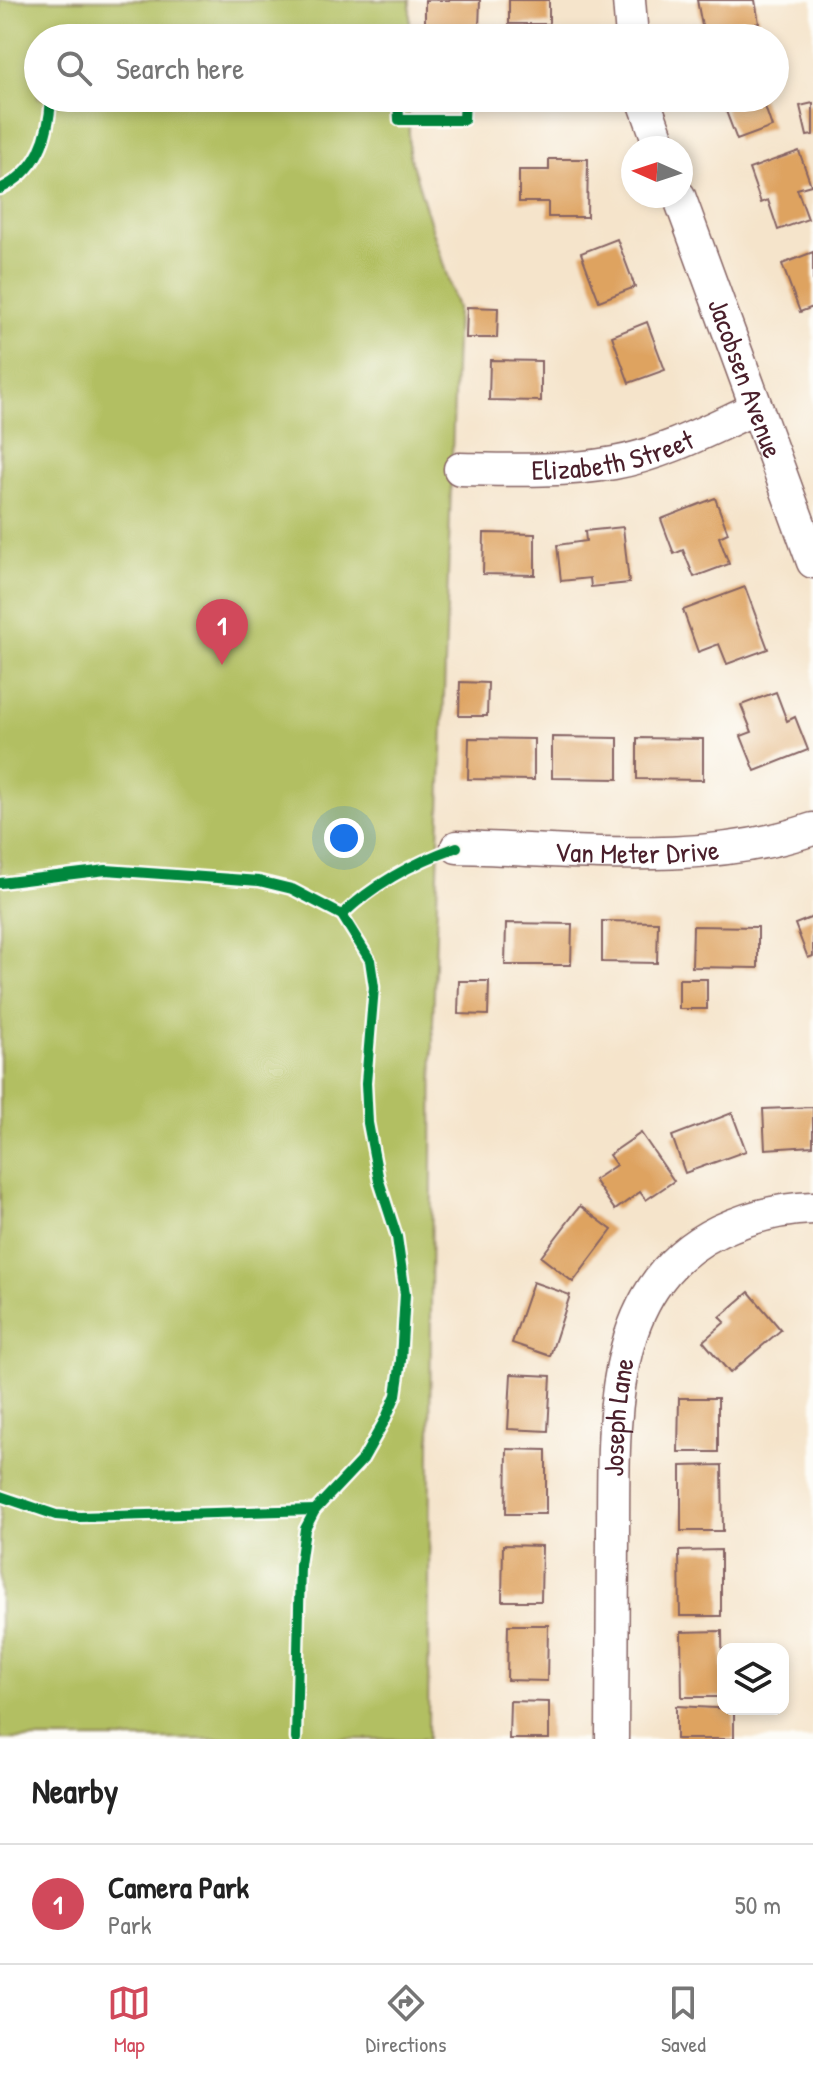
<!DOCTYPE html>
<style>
:root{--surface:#fff;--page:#f2f2f2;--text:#222;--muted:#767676;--line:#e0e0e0;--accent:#d1495b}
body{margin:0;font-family:"Patrick Hand",sans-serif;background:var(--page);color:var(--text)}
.controls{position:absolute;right:24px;bottom:24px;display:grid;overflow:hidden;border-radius:16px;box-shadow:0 4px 12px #0003}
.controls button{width:72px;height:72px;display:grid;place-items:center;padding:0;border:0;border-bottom:2px solid var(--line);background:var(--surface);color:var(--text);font:40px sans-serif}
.compass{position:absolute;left:621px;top:136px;width:72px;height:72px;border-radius:50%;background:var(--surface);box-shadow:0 4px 12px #0003;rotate:273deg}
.you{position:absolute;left:344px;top:838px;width:28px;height:28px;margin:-20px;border:6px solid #fff;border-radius:50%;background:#1a73e8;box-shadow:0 0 0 12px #1a73e833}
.badge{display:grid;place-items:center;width:52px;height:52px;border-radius:50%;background:var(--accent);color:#fff;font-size:26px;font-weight:700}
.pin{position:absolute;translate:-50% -66px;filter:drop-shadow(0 2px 4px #0008)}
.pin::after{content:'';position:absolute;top:42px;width:28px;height:24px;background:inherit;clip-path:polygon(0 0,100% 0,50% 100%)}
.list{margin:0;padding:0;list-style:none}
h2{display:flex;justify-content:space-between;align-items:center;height:104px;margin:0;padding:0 32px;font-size:34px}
h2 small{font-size:26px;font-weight:400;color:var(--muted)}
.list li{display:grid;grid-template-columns:52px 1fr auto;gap:24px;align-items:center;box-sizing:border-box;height:120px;padding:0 32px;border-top:2px solid var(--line)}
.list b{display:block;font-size:30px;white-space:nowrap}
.list p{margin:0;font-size:26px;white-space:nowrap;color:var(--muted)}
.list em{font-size:26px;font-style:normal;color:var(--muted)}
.icon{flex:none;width:44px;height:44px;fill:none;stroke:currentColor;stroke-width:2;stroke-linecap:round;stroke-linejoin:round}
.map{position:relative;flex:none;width:813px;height:1739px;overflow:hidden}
.search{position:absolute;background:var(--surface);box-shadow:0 4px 12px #0003;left:24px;right:24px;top:24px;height:88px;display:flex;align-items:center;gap:20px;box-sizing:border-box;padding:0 28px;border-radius:44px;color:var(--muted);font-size:30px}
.sheet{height:224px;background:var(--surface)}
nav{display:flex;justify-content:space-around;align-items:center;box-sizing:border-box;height:112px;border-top:2px solid var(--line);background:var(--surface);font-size:22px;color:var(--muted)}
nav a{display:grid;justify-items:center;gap:4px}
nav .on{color:var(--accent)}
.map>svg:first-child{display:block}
.green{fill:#b2bf62;stroke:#7e6f46;stroke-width:2}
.building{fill:#dea360}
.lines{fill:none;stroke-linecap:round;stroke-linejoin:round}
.minor-casing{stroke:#866463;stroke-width:35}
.minor{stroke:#fff;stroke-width:32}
.cycleway-casing{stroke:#fdfcf7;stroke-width:15}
.cycleway{stroke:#00873e;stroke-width:10}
.labels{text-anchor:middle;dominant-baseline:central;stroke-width:8;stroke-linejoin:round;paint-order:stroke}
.street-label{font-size:28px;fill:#4a1f2b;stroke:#fdfcf7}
</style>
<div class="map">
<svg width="813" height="1739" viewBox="0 0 813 1739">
<rect width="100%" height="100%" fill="#fdfcf7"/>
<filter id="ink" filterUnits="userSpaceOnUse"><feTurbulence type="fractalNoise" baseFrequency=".0125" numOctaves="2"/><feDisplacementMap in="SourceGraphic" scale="16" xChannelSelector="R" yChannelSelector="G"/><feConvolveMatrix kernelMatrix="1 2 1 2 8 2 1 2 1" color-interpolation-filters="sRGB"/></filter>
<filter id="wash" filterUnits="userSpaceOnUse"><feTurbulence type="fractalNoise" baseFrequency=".006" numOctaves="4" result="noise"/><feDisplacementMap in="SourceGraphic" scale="32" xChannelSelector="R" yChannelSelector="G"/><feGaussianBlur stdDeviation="1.8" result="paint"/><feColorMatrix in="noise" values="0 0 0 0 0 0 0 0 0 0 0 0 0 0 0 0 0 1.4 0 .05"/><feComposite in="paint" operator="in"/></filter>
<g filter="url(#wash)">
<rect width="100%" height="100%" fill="#f5e4cb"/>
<path class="green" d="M0,0H410V38H38V98H409V154L457,308L433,1022L428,1739H0Z"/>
<g id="blocks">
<g class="building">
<path d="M425,0H480L479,28L425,26Z"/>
<rect x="509" y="0" width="40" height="24"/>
<path d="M697,0H755L759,23L750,25L752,38L704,36Z"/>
<path d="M721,98H762L772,127L737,140Z"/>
<path d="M813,103V135L807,136L800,106Z"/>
<path d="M799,151L811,185L797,189L808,219L778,230L768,200L761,203L749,169Z"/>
<path d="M549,159H588L587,217H548V202H519V170H549Z"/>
<path d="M617,239L635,287L599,301L581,253Z"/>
<path d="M813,252V307L800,312L782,264Z"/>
<path d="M467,307L498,308L497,338H466Z"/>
<path d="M647,322L665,370L629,383L612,336Z"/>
<path d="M490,360L541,361V401L489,400Z"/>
<path d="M715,498L728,533L719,537L729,564L694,577L683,550L674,554L661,519Z"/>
<path d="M623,527L629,583L591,587L590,578L561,581L557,545L586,541L585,531Z"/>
<path d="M484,533L535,534V575L483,574Z"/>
<path d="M745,587L768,649L727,664L719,644L698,652L683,610Z"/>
<path d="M460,682L488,683L487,716H459Z"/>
<path d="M776,692L787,721L795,717L808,750L755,771L741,736L752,732L741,705Z"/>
<path d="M552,737L618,738V779L552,778Z"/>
<path d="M469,738L534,739V780L468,779Z"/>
<path d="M637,738L703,739V780L637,779Z"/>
<path d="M813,917V956L808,958L795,924Z"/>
<path d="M602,921L658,922L657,963L602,962Z"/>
<path d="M506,923L572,924L571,965H505Z"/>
<path d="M693,926L758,927V968L692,967Z"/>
<rect x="679" y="979" width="28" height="30"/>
<path d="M459,981H489L488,1015L458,1014Z"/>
<path d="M813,1107V1146L765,1149L763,1109Z"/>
<path d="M732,1113L746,1151L685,1173L672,1136Z"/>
<path d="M641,1133L674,1181L646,1200L640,1192L615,1210L594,1180L616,1165L609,1155Z"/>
<path d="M580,1206L612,1230L573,1282L541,1257Z"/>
<path d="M533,1282L570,1295L550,1356L512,1343Z"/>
<path d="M749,1292L781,1330L730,1373L703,1341L725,1322L720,1317Z"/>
<path d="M511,1374L551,1376L548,1431L508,1429Z"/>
<path d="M679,1398H718V1452H678Z"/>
<path d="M507,1449L546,1450V1514H506Z"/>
<path d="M722,1465L723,1531H681V1466Z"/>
<path d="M503,1545L542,1546L541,1601H502Z"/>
<path d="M721,1550V1616H680L679,1551Z"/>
<path d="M508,1625H548L547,1681L507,1680Z"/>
<path d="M722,1631L723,1697H682L681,1632Z"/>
<path d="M510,1701L549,1702V1739H509Z"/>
<path d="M676,1706L734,1709V1739H676Z"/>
</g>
</g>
</g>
<g filter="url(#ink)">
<use href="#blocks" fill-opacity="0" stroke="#866463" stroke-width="2"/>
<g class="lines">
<defs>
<g id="minor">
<path d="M629,0L632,38"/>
<path d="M643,98L661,148"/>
<path id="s1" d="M679,196L813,562"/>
<path id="s2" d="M460,469C511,470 563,472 614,463C664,454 710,429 756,408"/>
<path id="s3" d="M457,847C573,850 701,867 813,829"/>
<path id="s4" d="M612,1739C612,1670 613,1601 613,1532C614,1424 605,1286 719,1231C749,1217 781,1209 813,1208"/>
</g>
</defs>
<use href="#minor" class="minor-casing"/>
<use href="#minor" class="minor"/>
<defs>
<g id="cycleway">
<path d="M398,98L399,120H464L465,98"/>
<path d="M0,189C38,171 49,137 51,98"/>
<path d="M0,883L106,870L259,881L292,889L342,915L370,960L374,987L366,1083L368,1123L379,1181L397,1237L405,1294L401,1360L396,1395L385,1420L363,1459L315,1510L305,1529L300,1565L296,1739"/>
<path d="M342,915C374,884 415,862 457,847"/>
<path d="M0,1496L56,1515L80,1517L315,1510"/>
</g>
</defs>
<use href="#cycleway" class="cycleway-casing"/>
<use href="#cycleway" class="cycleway"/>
</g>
</g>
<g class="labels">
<g class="street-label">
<text stroke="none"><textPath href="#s1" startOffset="194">Jacobsen Avenue</textPath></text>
<text stroke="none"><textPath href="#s2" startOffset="154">Elizabeth Street</textPath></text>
<text stroke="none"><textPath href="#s3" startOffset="180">Van Meter Drive</textPath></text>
<text stroke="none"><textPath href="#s4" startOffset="322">Joseph Lane</textPath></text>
</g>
</g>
</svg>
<div class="controls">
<button><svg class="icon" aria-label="layers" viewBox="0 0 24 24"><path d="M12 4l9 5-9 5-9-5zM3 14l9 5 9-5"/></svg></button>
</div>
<svg class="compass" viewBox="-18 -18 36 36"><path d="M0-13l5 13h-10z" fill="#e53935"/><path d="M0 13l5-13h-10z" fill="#767676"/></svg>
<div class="you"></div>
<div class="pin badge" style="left:222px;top:665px">1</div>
<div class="search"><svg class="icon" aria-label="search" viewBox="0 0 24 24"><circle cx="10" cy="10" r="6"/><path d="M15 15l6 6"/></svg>Search here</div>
</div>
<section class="sheet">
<h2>Nearby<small></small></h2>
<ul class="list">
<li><span class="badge">1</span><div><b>Camera Park</b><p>Park</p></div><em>50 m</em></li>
</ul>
</section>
<nav>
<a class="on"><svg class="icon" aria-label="map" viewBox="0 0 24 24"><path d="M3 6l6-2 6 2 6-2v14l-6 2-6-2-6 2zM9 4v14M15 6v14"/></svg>Map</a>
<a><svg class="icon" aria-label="directions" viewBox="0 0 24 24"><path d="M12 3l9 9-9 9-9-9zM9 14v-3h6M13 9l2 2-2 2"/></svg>Directions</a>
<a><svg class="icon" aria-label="saved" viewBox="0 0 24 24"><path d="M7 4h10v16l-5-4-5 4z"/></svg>Saved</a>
</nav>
